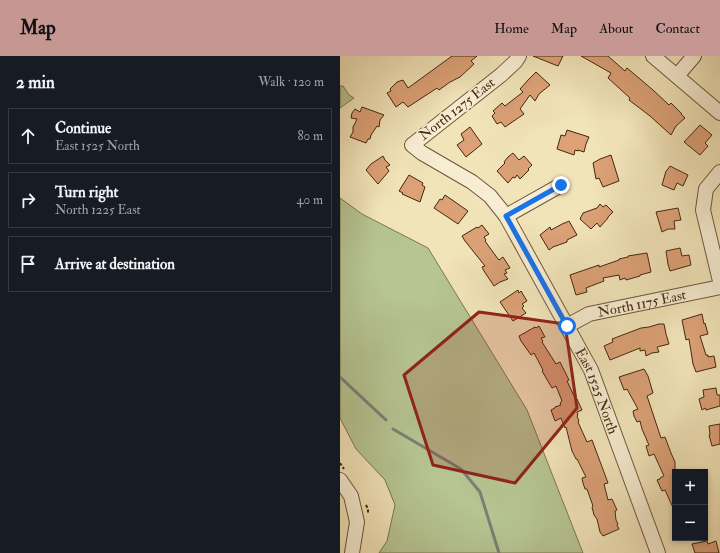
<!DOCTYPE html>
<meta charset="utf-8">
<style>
:root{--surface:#171b24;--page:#242831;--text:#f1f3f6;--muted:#9ea1a6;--line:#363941;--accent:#c59692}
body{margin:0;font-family:"IM FELL Double Pica",serif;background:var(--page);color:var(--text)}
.controls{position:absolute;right:12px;bottom:12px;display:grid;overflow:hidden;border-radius:0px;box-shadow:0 2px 6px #0003}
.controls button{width:36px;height:36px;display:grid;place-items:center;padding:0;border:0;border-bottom:1px solid var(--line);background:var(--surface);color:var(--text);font:20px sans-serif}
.stop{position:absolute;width:12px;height:12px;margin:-9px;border:3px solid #1a73e8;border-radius:50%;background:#fff}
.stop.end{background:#1a73e8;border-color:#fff;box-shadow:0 1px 4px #0008}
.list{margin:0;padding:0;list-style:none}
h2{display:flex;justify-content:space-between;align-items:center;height:52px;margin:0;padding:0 16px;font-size:17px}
h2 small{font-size:13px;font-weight:400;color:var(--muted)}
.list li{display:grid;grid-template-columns:26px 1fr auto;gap:12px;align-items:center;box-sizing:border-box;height:56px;margin:0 8px 8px;padding:0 8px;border:1px solid var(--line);border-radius:0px}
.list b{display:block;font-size:15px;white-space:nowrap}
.list p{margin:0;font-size:13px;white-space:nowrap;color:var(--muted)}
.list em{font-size:13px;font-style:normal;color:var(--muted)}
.icon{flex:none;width:22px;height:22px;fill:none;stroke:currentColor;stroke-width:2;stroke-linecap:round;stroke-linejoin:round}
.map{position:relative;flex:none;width:380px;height:497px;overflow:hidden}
header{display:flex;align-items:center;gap:24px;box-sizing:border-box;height:56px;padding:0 20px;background:var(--accent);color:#111}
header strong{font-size:19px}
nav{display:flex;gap:22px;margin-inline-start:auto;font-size:14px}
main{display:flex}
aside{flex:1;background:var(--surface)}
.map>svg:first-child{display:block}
.green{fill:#b6c593;stroke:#7d7650}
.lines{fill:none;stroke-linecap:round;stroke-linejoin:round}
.stream{stroke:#7c7f76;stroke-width:3}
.building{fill:#dca177;stroke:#44260e}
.minor-casing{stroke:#705639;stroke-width:16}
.path{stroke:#44260e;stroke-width:2;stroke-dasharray:3 2;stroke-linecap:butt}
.minor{stroke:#f7edd2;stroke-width:14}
.route{stroke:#1a73e8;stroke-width:5}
.marked{fill:#8f2418;fill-opacity:0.2;stroke:#8f2418;stroke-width:3;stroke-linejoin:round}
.labels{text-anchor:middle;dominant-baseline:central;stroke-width:3.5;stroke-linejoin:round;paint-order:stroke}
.street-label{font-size:14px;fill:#44260e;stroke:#f7edd2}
</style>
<header>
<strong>Map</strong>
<nav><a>Home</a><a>Map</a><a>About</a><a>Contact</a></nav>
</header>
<main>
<aside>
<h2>2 min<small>Walk · 120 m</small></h2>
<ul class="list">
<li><svg class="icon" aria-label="ahead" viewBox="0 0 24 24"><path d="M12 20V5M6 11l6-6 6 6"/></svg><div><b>Continue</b><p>East 1525 North</p></div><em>80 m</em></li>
<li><svg class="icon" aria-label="right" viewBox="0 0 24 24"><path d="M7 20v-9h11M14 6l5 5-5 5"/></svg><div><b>Turn right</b><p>North 1225 East</p></div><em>40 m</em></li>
<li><svg class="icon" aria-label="arrive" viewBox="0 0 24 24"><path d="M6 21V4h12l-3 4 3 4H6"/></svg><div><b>Arrive at destination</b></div></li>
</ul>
</aside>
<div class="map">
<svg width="380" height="497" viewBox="0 0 380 497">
<rect width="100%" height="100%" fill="#f2e4b9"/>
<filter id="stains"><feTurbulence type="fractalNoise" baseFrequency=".005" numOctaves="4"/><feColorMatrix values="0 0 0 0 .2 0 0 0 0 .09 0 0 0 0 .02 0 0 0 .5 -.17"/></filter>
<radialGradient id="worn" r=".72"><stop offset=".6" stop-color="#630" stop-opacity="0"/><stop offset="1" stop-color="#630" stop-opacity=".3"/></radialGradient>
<g class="green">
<path d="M0,30H3L9,39L14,42L0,52Z"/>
<path d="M0,142L22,158L88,192L187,354L243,497H39L47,485L55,449L45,424L16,393L0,362Z"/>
</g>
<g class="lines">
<g class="stream">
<path d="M0,321L46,364"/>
<path d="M53,373L121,413L140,436L159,497"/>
</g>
</g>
<g class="building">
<path d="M112,0H137L131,5L134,8L120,21L110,26L99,34L97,32L68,51L63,46L56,51L47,37L51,35L50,33L57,26L63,24L68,32Z"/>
<path d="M193,0H223L218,10Z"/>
<path d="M241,0H268L285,15L287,12L313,34L329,49L331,47L342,58H341L345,62L336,70L331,79L310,60L289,44L290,42L268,22L271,17Z"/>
<path d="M196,16L210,29L199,38L195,45L190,39L180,53L184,58L165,71L161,66L157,68L152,60L155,57L153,55L162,47L165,50L183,36L180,33L189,23Z"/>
<path d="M22,51L44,59L40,64L39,71L37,70L31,79L30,83H28L26,87L10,81L13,76V71L17,63L11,62L12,57L15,53L20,56Z"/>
<path d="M360,69L372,79L365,87L368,90L360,99L344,86Z"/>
<path d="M130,71L142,88L126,101L117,89L124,84L121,78Z"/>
<path d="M227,74L249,81L246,88L244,96L238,94V95L235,94L234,99L217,93L221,79L225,80Z"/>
<path d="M173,97L179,104L184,100L192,109L188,113L189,114L180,123L177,119L175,122L173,121L168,127L157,115L165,107L164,106L168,101Z"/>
<path d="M271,99L279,125L263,131L259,122L256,123L253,107L260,103Z"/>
<path d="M43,100L45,104L50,109L46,111L49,115L38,128L26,114L31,108Z"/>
<path d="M330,110L348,119L343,130L337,127L334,134L322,129L326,115L328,113Z"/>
<path d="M69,119L83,127L82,129L85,131L80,146L62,138L63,137L59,135Z"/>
<path d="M105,139L128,155L118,168L94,152L100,143L102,144Z"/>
<path d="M260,148L263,151L266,149L273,156L268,161V162L260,171L257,167L251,173L240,163L243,157L257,152Z"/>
<path d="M338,152L341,164L334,165L335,173H328L322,176L316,156Z"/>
<path d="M229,165L237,179L227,184V186L213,191L209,194L200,179L210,171L211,174L224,167H225Z"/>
<path d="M142,169L149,178L144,181L146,184L145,185L158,203L159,204L163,201L170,212L165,214L167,217L164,218L168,223L160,226L154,230L144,215L142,211L145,210L125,185L122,180L137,171L138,172Z"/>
<path d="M340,192L342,200L349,199L351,209L330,215L328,208L326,195Z"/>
<path d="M307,197L311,216L300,219V220L286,224L285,222L280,224L279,219L263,222L264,225L246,232L247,236L236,239L230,219L259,209V211L279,204V203L288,201V200Z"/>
<path d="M178,234L179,237L181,235L187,245L182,248L184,250L182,252L186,257L173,265L160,246Z"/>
<path d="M362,258L364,268L365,267L368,278L360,280L366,299H368V301L374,300L376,311L356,316L353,308L349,283L346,284L342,264Z"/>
<path d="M319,268H324L326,278L329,288L317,291L319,296L312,297L306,300L305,294L300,295V292L270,304L264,290L273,286L272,283L301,272L309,271Z"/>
<path d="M199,270L205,281L201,282L203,285L202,286L216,308L220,306L229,324L227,325L236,344L237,343L242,354L237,356L238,359L237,360L239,365L238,366L247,386L252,384L268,427L264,428L268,444L272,443L277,454L275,455L276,464L278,468L277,469L279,473L263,480L260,476L257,463L254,459L252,451L253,450L247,433H245L243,427L242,422L246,421L237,403H236L232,395L226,371L225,372L221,362L215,365L211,354L215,352V351L221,349L220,347L222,345L216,330L212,332L202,315L203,314L194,297L191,299L181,285L179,280L195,271L196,272Z"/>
<path d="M304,313L308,320L313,337L307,340L321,382L325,381L331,397L335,406V456L325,434L322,435L317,424L320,423V422L324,420L314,398L309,400L306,390L309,389L308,387L302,373L300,365L297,366L294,360L293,355L298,353L287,333L284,334L279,321Z"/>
<path d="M376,332L377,339H380V350L366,354L365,352L362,354L359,343L364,341L363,334Z"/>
<path d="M380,368V388L372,390L369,379H370L369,370Z"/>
<path d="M367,485L368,488L376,485L379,497H355L352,488Z"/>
</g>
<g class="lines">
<defs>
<g id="minor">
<path id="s1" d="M179,0L175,6L161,19L72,89L82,97L132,126L150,140L166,160L251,314L318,497"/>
<path d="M313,0L380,57"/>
<path d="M337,20L354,0"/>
<path d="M380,116L366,133L363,154L380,225"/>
<path d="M166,160L221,129"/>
<path id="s2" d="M227,270L249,258L380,231"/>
<path d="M0,424L11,440L17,466L12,497"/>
</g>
</defs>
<use href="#minor" class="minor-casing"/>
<g class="path">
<path d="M0,407L4,413"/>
<path d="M26,449L28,453V458"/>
</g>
<use href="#minor" class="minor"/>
</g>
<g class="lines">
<path class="route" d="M221,129L166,160L227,270"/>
</g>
<path class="marked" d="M139,256L225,268L237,352L175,427L93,409L64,319Z"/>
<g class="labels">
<g class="street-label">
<text transform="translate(117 53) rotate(-38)">North 1275 East</text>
<text stroke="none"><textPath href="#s2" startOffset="79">North 1175 East</textPath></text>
<text stroke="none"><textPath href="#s1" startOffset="456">East 1525 North</textPath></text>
</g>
</g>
<rect width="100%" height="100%" filter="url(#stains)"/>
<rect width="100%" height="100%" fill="url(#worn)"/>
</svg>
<div class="controls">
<button>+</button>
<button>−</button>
</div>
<div class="stop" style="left:227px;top:270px"></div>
<div class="stop end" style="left:221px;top:129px"></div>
</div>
</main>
